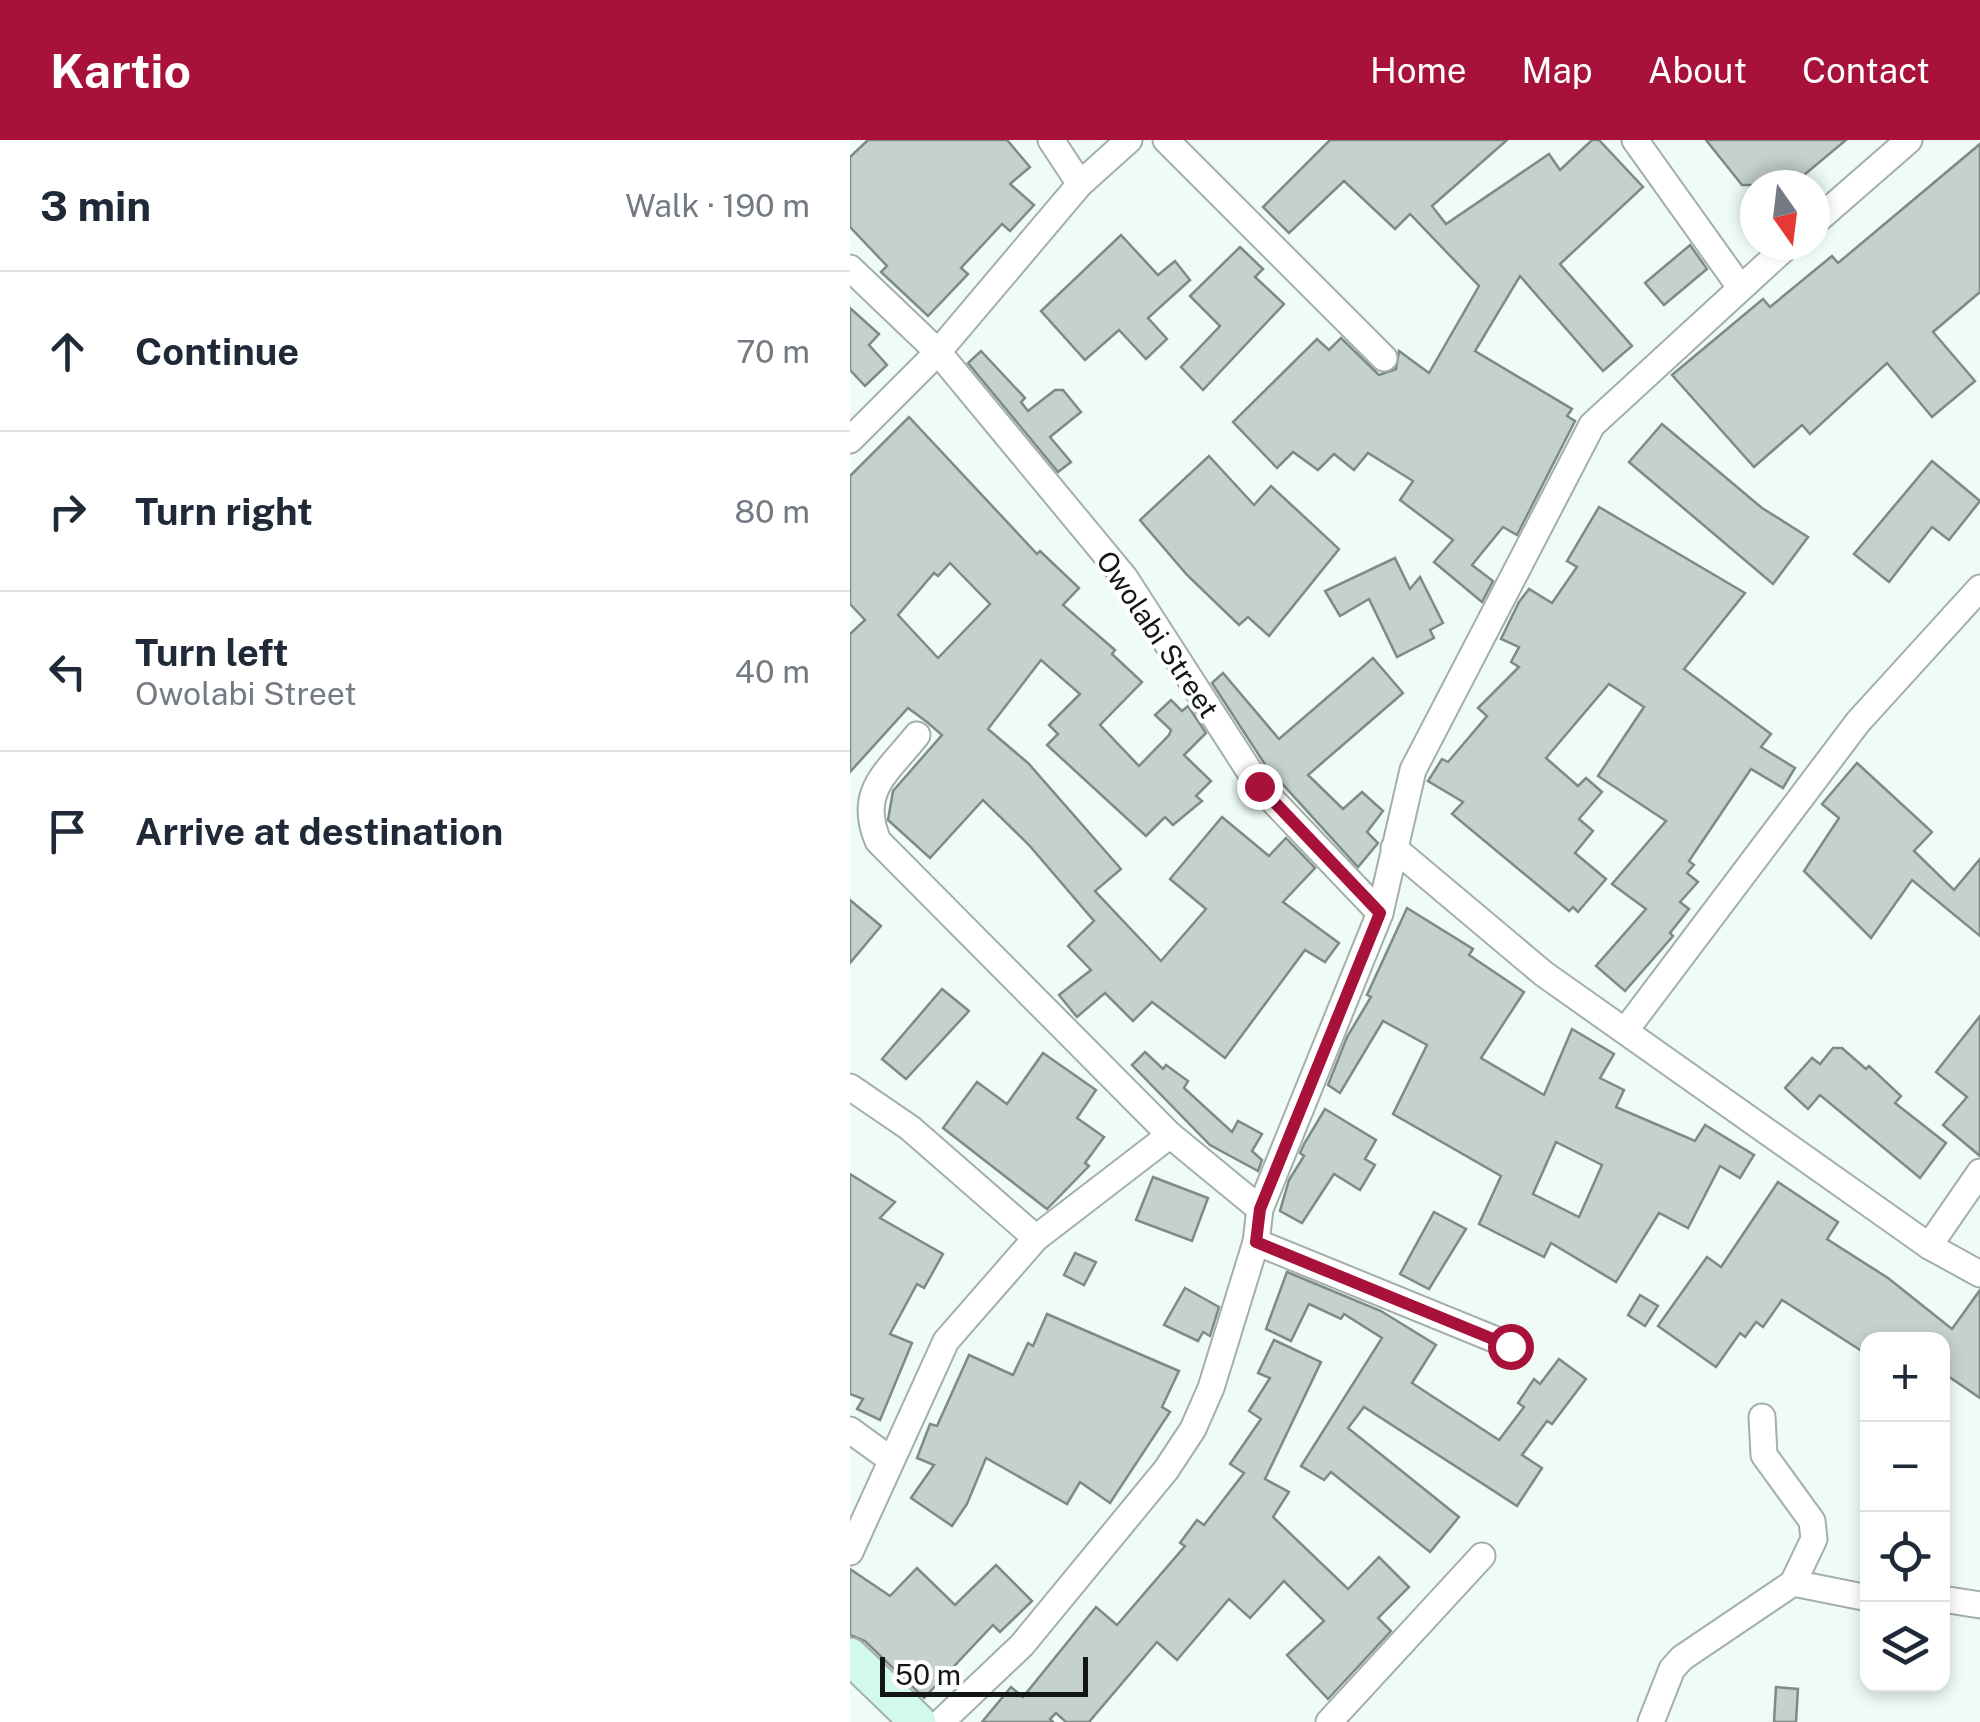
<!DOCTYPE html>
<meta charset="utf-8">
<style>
:root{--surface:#fff;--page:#f6f6f7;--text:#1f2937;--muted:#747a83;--line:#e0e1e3;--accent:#a8113a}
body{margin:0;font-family:"Public Sans",sans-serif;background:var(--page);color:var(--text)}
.controls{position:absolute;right:30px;bottom:30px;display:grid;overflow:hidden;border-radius:20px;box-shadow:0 5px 15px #0003}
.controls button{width:90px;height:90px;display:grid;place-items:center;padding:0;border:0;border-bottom:2px solid var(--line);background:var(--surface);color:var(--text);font:50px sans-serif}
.compass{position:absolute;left:890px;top:30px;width:90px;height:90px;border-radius:50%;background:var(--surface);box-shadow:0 5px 15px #0003;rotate:166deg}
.scale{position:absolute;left:30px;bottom:25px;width:208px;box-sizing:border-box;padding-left:10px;border:5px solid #121614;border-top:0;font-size:28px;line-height:35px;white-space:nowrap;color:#121614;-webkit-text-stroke:8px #fff;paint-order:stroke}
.stop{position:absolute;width:30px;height:30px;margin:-22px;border:8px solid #a8113a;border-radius:50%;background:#fff}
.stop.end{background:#a8113a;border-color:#fff;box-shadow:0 2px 10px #0008}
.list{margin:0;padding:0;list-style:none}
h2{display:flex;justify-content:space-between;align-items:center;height:130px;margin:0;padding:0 40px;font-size:42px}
h2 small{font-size:32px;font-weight:400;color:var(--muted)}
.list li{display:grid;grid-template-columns:65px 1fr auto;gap:30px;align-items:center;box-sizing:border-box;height:160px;padding:0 40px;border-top:2px solid var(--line)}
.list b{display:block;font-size:38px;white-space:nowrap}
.list p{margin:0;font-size:32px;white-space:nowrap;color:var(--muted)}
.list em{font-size:32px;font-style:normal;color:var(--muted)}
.icon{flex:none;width:55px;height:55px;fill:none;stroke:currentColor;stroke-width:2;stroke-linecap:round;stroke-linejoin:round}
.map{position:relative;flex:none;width:1130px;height:1582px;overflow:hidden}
header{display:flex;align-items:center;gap:60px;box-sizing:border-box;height:140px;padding:0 50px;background:var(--accent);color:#fff}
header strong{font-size:48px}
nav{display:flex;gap:55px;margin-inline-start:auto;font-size:35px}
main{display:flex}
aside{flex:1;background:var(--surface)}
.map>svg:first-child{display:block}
.building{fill:#c5d1cb;stroke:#7e8a84;stroke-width:2.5;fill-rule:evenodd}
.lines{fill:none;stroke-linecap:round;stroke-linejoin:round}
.street-casing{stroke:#a3afa9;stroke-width:29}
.secondary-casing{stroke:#a3afa9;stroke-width:39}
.street{stroke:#fff;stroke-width:25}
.secondary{stroke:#d1faea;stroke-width:35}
.route{stroke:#a8113a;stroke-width:12}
.labels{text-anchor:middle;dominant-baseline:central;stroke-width:8;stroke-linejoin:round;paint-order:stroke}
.street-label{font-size:28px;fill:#121614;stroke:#fff}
</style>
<header>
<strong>Kartio</strong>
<nav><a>Home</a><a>Map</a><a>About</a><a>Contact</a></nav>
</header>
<main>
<aside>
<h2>3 min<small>Walk · 190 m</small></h2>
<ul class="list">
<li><svg class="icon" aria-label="ahead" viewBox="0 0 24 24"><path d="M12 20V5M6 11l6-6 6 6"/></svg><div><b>Continue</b></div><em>70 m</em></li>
<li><svg class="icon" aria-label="right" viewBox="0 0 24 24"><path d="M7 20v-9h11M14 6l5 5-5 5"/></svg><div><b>Turn right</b></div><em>80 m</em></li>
<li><svg class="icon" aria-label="left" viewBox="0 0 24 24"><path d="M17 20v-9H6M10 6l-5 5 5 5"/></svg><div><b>Turn left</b><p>Owolabi Street</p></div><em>40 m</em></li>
<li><svg class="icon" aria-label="arrive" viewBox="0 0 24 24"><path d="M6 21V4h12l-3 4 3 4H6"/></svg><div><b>Arrive at destination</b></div></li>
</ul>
</aside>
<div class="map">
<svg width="1130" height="1582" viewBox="0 0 1130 1582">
<rect width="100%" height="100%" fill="#eefcf5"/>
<g class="building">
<path d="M18,0H157L180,27L160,44L184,65L160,91L152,84L111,128L118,134L78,176L31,132L37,126L0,87V17Z"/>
<path d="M480,0H657L582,66L596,84L699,14L710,30L742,0H749L793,47L710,124L782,206L753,231L670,136L625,211L722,269L717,276L725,281L667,395L653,387L622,425L643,441L632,462L584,422L603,400L550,360L563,341L518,313L504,330L484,314L468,330L443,312L427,328L383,282L467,199L479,210L491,198L529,235L546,229L549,211L579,233L629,146L560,74L545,89L494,41L439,93L413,67Z"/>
<path d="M856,0H996L942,45H892Z"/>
<path d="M1130,4V152L1083,192L1125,241L1082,277L1037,223L960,294L952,285L904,327L822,235L913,159L920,167L982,116L988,123Z"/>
<path d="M271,95L308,135L325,121L340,140L298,178L317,199L296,219L269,190L235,220L191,171Z"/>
<path d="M840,105L857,129L814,165L795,143Z"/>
<path d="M390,107L413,129L405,137L434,164L353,250L331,227L370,186L340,156Z"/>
<path d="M0,168L29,194L19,205L37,225L15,246L0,230Z"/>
<path d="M131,211L175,258L171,262L178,271L205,250H213L231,272L200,297L221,322L208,332L118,223Z"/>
<path d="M59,277L187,414L190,411L229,448L213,465L265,510L262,514L292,542L250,585L289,626L319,595L321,590L305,575L321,560L332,571L338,566L356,593L334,615L361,641L346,656L352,661L323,685L315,677L296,696L197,605L208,594L199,585L230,554L191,520L138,589L178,623L271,729L245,751L311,821L356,769L320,739L372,677L419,716L436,698L465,728L433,762L489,803L475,822L455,810L375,918L302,862L283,881L255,853L227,877L209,855L241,830L218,806L244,781L179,705L133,660L80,718L38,680L43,651L92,595L77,582L58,568L0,632V494L15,480L0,464V336ZM100,423L140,464L88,518L48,475L84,433L88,436Z"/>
<path d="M812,284L912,368L958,397L923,444L779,322Z"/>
<path d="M359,316L404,365L421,346L489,409L419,496L398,477L389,485L337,435L290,380Z"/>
<path d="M1082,321L1130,361L1099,400L1082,387L1039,442L1004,414Z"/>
<path d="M749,367L895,453L834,529L921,594L911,607L945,628L933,648L901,629L839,721L844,725L837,733L848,742L830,762L839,769L820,793L823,796L775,851L746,826L796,769L762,744L816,681L748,636L794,567L759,544L696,618L728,646L736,638L752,652L729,679L743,691L725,713L756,739L728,772L723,767L719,771L602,674L613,662L578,641L592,619L598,622L637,576L628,568L669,527L661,522L669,507L651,499L669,462L679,449L702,463L727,427L717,421Z"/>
<path d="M545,418L560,449L570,437L593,483L580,490L584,498L547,517L519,459L490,476L475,451Z"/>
<path d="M523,518L553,553L458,635L493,669L512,652L533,671L517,692L528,703L508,727L416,626L362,543L373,533L429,599Z"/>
<path d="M1007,623L1082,692L1064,711L1104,750L1130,719V796L1062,740L1021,798L954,731L989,678L972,664Z"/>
<path d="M0,760L31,786L0,823Z"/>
<path d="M557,768L623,809L619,815L674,852L631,918L694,955L722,889L764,914L750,938L774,950L766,967L845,1001L855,985L904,1015L890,1038L870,1026L838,1088L809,1073L766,1142L701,1103L694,1117L629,1084L651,1036L543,974L577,905L533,881L490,953L478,945L497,897L521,857L517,855ZM706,1002L752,1025L729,1077L683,1054Z"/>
<path d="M92,849L119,871L56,939L32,919Z"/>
<path d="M1130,876V1016L1093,985L1117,957L1086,932Z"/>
<path d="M983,908H992L1016,929L1019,926L1051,956L1045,963L1096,1003L1070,1038L970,955L958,969L935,948L962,918L970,924Z"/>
<path d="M295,912L313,929L316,925L338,941L334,948L382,992L388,981L412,994L402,1011L412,1020L408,1031L360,1005L282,925Z"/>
<path d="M193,913L246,950L227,978L254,997L235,1023L239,1026L197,1069L93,988L127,942L157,964Z"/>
<path d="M475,969L526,1000L515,1019L525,1025L510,1050L484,1034L452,1083L430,1071L439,1040L454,1016L450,1013L454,1004Z"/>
<path d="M0,1034L45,1062L30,1078L93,1114L74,1148L67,1144L40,1194L62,1203L30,1280L7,1269L13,1259L0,1254Z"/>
<path d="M303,1037L358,1058L342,1101L286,1080Z"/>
<path d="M928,1042L988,1082L977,1099L1038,1138L1102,1189L1130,1150V1258L1092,1232V1200H1018V1215L932,1160L913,1187L906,1182L895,1197L890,1193L866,1227L808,1186L857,1117L871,1127Z"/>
<path d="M584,1072L616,1089L579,1149L550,1134Z"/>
<path d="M225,1113L246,1122L234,1145L214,1135Z"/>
<path d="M437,1132L531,1171L586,1205L562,1243L649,1300L674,1267L668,1263L684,1239L690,1244L709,1219L736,1239L702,1284L697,1281L672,1315L692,1328L667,1366L514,1267L498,1288L609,1377L580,1412L481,1332L474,1340L451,1326L532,1198L494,1174L491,1179L459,1164L441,1201L416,1189Z"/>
<path d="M335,1148L369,1167L360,1196L353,1192L348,1201L314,1185Z"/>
<path d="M790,1155L808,1166L795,1186L778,1175Z"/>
<path d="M197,1174L329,1231L312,1267L320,1272L260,1363L230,1342L217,1364L136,1318L117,1364L102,1386L61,1358L84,1325L67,1318L80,1284L87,1286L119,1215L163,1235L178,1203L183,1206Z"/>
<path d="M424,1200L471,1222L415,1339L439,1352L423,1377L498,1449L529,1417L559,1447L528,1478L541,1491L478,1559L437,1515L474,1481L434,1441L400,1478L379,1459L327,1520L307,1502L239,1582H216L206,1573L200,1579L203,1582H132L161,1547L173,1557L246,1467L267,1485L335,1406L330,1403L347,1380L354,1385L394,1333L380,1324L411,1279L399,1271L420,1238L408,1233Z"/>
<path d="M146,1425L182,1461L150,1492L143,1485L74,1558L15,1501L0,1495V1429L40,1456L67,1428L105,1465Z"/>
<path d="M926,1547L948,1549L946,1582H924Z"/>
</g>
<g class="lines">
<defs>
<g id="street">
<path d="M201,0L230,44"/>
<path d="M316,0L534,218"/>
<path d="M785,0L890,147"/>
<path d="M965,82L1059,0"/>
<path d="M0,128L88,212L275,438L409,646L530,773"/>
<path d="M0,300L88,212L230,44L279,0"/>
<path d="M67,595C37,633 7,651 28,701L320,995L410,1069"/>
<path d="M544,708L694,834L1079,1106L1130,1134"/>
<path d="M775,891L1008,582L1130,448"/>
<path d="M0,947L60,988L186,1098"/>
<path d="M406,1102L661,1206"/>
<path d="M1079,1106L1130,1032"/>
<path d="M912,1277L914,1315L962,1381L964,1399L943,1443"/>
<path d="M0,1290L40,1319"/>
<path d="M0,1412L96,1201L186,1098L320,995"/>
<path d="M1092,1459L1130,1465"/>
<path d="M91,1582L172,1505L316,1330L343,1289L361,1248L406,1102L410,1069L530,773L563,630L742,285L938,105"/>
<path d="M479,1582L632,1416"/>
<path d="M801,1582L822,1529L832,1518L943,1443L1018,1458"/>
</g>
<path id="secondary" d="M0,1516L68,1582"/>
</defs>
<use href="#street" class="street-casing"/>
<use href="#secondary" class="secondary-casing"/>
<use href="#street" class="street"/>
<use href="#secondary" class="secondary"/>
</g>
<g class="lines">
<path class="route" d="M409,646L530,773L410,1069L406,1102L660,1206"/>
</g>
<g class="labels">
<g class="street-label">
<text transform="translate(308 494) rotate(56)">Owolabi Street</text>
</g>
</g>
</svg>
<div class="controls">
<button>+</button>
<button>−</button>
<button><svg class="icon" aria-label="locate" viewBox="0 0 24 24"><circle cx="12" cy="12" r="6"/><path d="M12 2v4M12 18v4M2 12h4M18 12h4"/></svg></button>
<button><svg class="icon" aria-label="layers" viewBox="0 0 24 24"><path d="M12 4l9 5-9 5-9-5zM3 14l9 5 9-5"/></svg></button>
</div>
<svg class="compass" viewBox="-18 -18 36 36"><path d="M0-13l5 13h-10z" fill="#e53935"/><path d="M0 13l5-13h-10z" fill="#747a83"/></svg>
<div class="scale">50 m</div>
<div class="stop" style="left:660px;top:1206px"></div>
<div class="stop end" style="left:409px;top:646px"></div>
</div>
</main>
